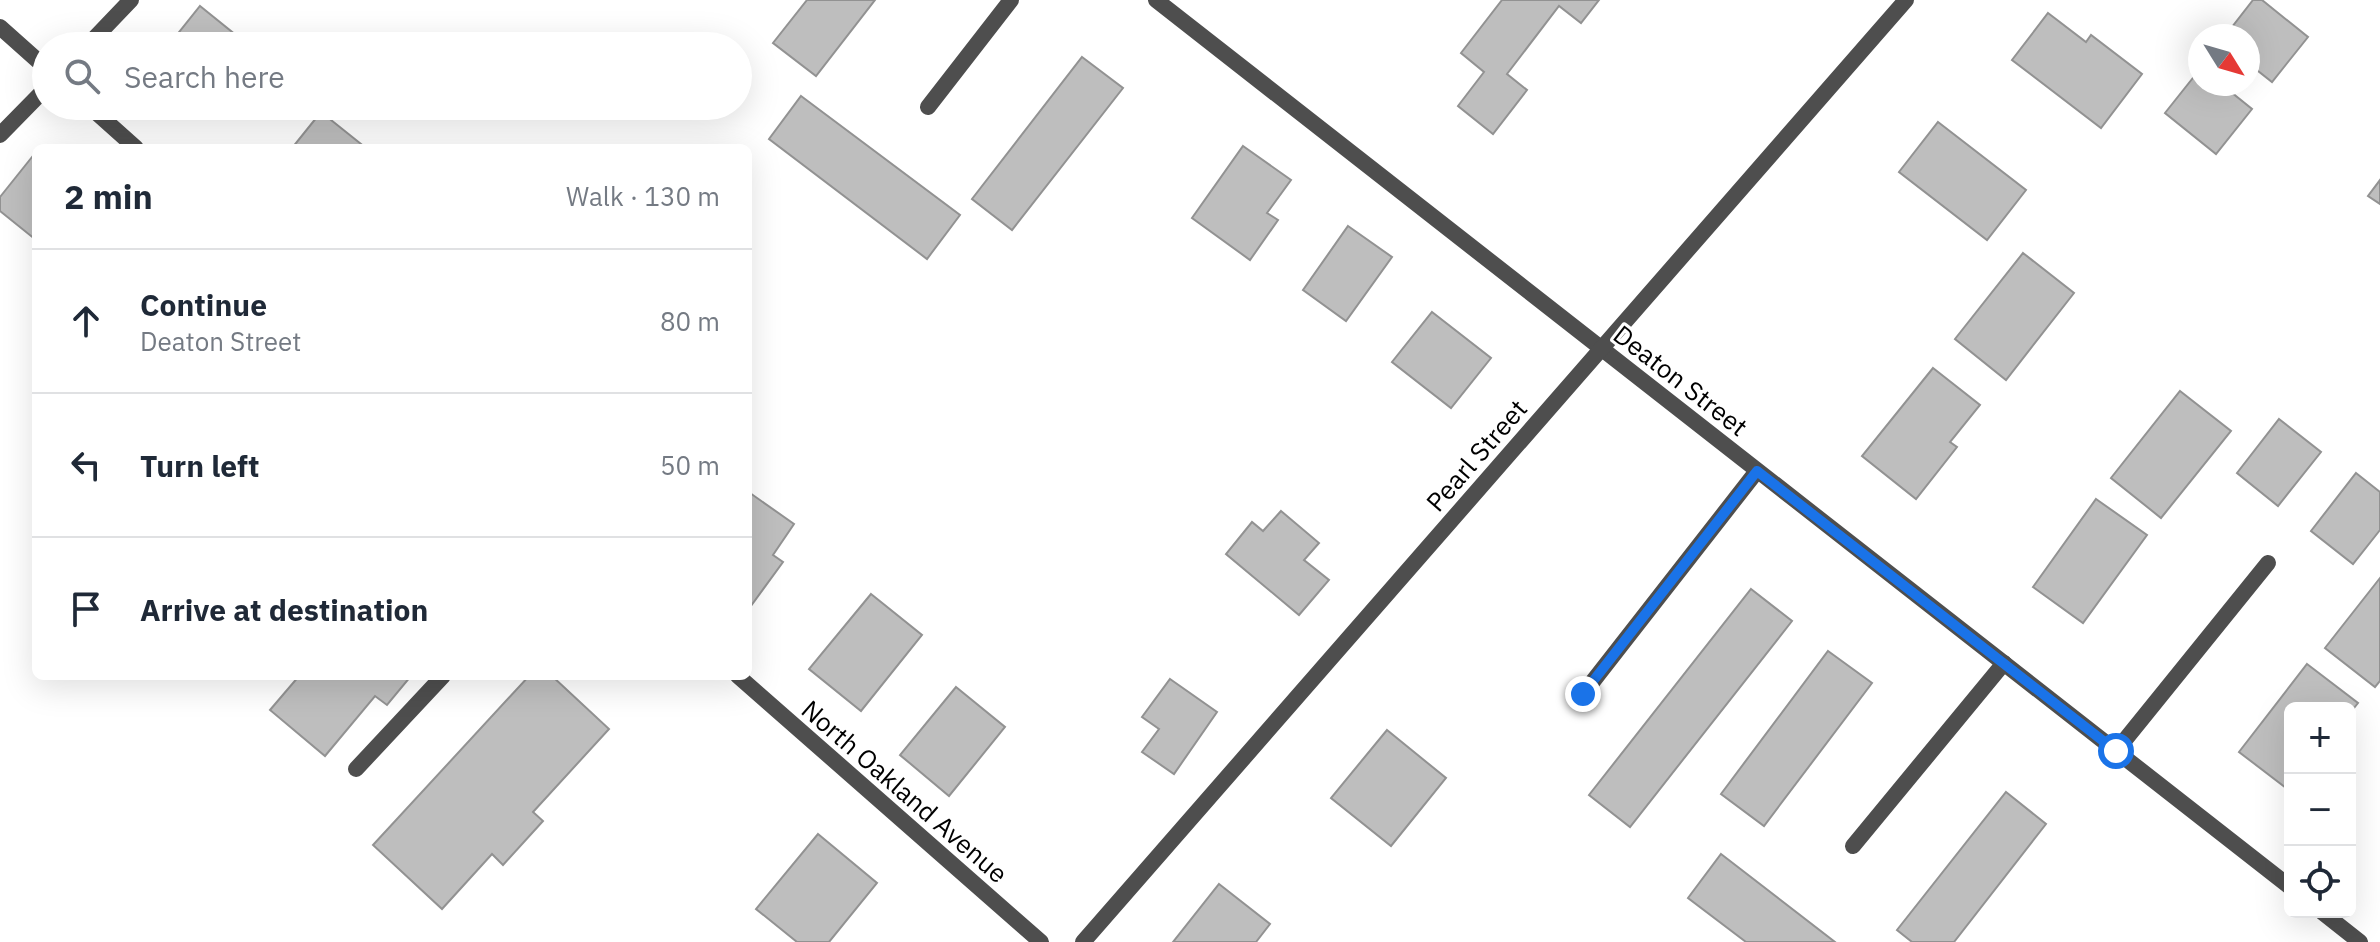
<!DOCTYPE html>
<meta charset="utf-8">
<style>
:root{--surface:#fff;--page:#f6f6f7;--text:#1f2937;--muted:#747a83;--line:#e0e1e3}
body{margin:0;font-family:"IBM Plex Sans",sans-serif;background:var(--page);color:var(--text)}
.controls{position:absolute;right:24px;bottom:24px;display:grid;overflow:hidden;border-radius:12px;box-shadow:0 8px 32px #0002}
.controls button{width:72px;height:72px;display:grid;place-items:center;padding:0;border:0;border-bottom:2px solid var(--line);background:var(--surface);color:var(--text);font:40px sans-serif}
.compass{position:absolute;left:2188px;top:24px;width:72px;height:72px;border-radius:50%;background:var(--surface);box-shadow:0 8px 32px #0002;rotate:127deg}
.stop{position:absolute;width:24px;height:24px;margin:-18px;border:6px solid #1a73e8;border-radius:50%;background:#fff}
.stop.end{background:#1a73e8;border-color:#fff;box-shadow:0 2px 8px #0008}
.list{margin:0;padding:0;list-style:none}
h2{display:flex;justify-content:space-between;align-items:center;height:104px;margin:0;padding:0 32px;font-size:34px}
h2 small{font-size:26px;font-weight:400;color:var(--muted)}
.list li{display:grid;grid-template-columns:52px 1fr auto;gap:24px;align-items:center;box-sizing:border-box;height:144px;padding:0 32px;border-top:2px solid var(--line)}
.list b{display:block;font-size:30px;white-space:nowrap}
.list p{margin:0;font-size:26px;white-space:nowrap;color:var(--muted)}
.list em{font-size:26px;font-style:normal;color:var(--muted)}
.icon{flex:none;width:44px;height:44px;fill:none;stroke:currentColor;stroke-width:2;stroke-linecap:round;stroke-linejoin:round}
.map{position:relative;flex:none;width:2380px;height:942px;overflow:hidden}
.search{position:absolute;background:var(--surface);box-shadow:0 8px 32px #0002;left:32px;top:32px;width:720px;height:88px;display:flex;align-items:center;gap:20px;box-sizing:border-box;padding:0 28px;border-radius:44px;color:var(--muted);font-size:30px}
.panel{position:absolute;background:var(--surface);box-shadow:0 8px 32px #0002;left:32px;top:144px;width:720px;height:536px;border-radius:12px}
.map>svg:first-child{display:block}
.building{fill:#bebebe;stroke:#929292;stroke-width:2}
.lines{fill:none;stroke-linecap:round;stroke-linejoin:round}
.lane{stroke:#4e4e4e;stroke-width:16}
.street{stroke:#4e4e4e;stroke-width:16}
.route{stroke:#1a73e8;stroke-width:10}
.labels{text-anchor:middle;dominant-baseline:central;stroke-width:6;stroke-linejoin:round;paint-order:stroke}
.street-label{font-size:26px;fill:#000;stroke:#fff}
</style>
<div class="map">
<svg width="2380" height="942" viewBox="0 0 2380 942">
<rect width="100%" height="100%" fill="#fff"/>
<g class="building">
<path d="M807,0H875L816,76L773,43Z"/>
<path d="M1502,0H1599L1581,23L1559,6L1507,74L1527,90L1493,134L1458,106L1484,72L1461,53Z"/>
<path d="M2253,0H2262L2308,37L2272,82L2248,63V36H2225Z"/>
<path d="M200,6L242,40L237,46H168Z"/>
<path d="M2048,13L2086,42L2091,35L2142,74L2101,128L2012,60Z"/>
<path d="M1082,57L1123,88L1012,230L972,199Z"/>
<path d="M2200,69V84H2221L2252,109L2216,154L2165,113Z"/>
<path d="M801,96L960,215L927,259L769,139Z"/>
<path d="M321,112L366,148H292Z"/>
<path d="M1938,122L2026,190L1987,240L1899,172Z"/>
<path d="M1243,146L1291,180L1267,213L1278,220L1250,260L1192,218Z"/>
<path d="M36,152V240L0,211V197Z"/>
<path d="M2380,180V204L2368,196Z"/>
<path d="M1348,226L1392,257L1346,321L1303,290Z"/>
<path d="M2023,253L2074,293L2006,380L1955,339Z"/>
<path d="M1432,312L1491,358L1451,408L1392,362Z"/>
<path d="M1933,368L1980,405L1950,442L1957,447L1916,499L1862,456Z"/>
<path d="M2180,391L2231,431L2161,518L2111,478Z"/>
<path d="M2279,419L2321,452L2278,506L2237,473Z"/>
<path d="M2356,473L2380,492V530L2353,564L2311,531Z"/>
<path d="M750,493L794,524L773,555L783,562L748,610V496Z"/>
<path d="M2096,499L2147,535L2083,623L2033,587Z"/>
<path d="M1281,511L1319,543L1304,560L1329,580L1299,615L1226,554L1252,522L1263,531Z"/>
<path d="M2380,578V681L2375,687L2325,648Z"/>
<path d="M1751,589L1792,621L1630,827L1589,795Z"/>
<path d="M871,594L922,635L861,711L809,669Z"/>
<path d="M1828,651L1872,683L1764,826L1721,794Z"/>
<path d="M2307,664L2358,703L2350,713V708H2290V791L2239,752Z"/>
<path d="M299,676H411L387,705L375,696L325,756L270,710Z"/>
<path d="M529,676H552L609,729L533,812L543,821L503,865L492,854L442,909L373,845Z"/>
<path d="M1170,679L1217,712L1174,774L1142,752L1159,729L1142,717Z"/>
<path d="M956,687L1005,727L949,796L900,755Z"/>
<path d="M1387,730L1446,778L1391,846L1331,798Z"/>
<path d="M2006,792L2046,824L1954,942H1912L1897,930Z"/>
<path d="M818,834L877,883L829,942H797L756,909Z"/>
<path d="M1721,854L1835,942H1746L1688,898Z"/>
<path d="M1219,884L1270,924L1256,942H1173Z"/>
</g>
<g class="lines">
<g class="lane">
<path d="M928,107L1011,0"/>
<path d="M1583,694L1757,471"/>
<path d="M2116,751L2268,563"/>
<path d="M356,769L443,676"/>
<path d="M1853,846L2004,663"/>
</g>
<g class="street">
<path d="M1156,0L2290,887"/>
<path d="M0,27L46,68"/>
<path d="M87,46L131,0"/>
<path d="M89,106L136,148"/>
<path d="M0,135L46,88"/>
<path d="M738,676L1041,942"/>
<path d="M2322,912L2360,942"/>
<path d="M1083,942L1906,0"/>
</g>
</g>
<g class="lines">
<path class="route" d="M1583,694L1757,471L2116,751"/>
</g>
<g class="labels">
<g class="street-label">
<text transform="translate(1681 380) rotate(38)">Deaton Street</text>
<text transform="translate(1476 455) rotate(-49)">Pearl Street</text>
<text transform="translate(905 791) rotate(41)">North Oakland Avenue</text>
</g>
</g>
</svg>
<div class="controls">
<button>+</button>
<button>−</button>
<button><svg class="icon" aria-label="locate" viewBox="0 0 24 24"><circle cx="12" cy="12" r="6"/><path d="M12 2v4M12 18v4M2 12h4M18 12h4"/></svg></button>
</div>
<svg class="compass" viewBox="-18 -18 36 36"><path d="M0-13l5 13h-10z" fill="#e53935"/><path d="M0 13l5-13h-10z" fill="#747a83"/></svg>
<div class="stop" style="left:2116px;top:751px"></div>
<div class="stop end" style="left:1583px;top:694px"></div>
<div class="search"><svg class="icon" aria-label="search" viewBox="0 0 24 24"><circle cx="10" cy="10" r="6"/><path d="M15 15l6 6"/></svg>Search here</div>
<section class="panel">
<h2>2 min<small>Walk · 130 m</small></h2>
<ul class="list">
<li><svg class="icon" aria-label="ahead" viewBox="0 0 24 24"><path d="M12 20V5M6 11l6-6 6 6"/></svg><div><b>Continue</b><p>Deaton Street</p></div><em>80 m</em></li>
<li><svg class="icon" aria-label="left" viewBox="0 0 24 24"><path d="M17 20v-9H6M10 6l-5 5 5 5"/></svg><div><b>Turn left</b></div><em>50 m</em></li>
<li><svg class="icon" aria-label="arrive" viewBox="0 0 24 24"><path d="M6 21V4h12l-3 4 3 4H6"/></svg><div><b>Arrive at destination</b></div></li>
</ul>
</section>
</div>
